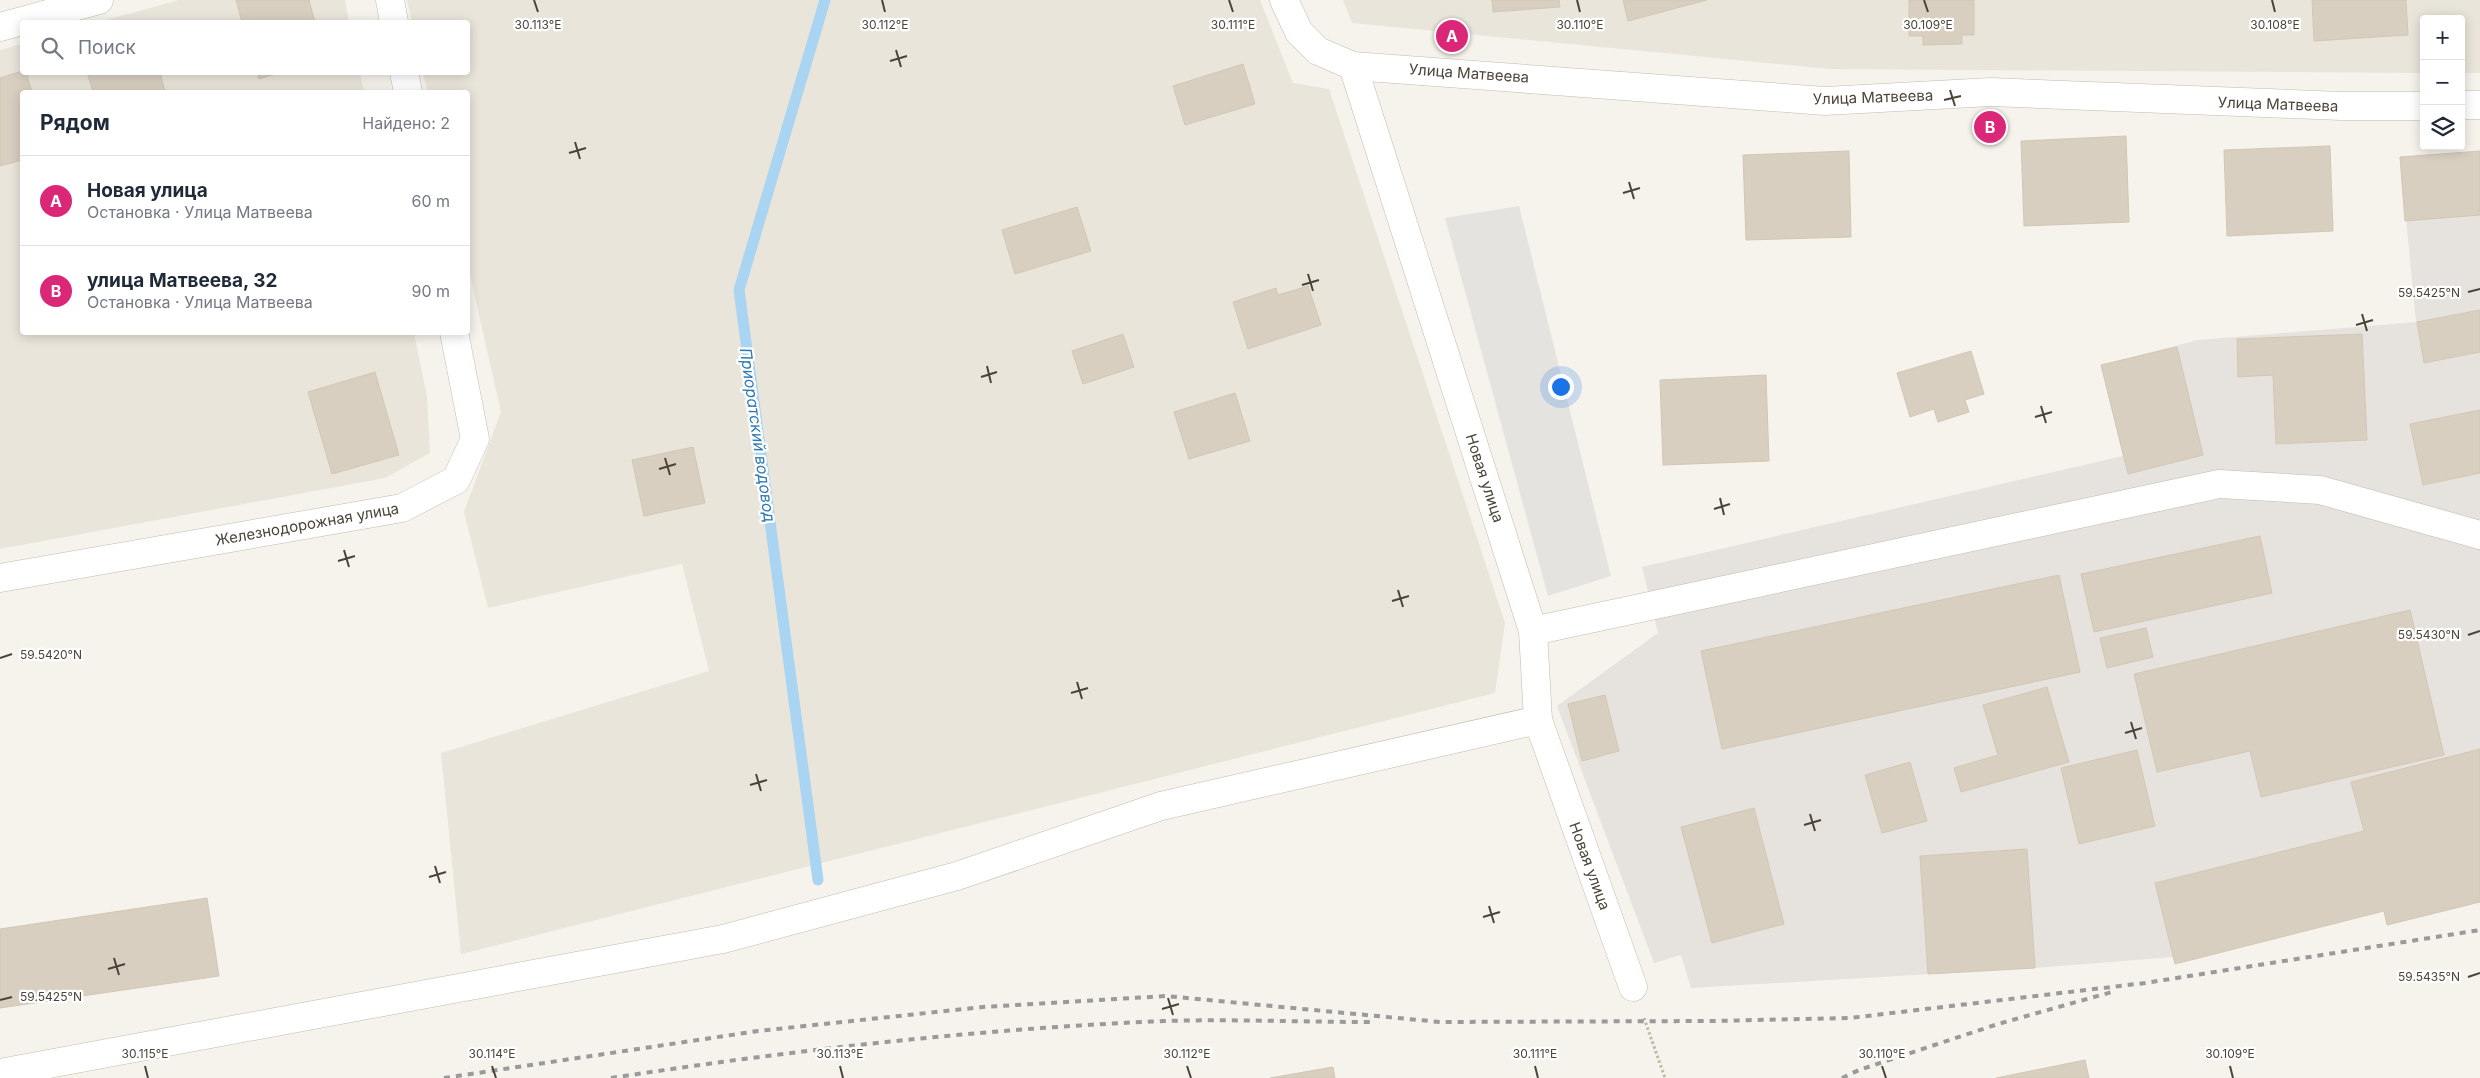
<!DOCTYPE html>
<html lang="ru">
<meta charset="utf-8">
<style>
:root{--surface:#fff;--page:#f6f6f7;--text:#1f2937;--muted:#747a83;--line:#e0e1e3;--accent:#db2777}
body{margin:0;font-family:Inter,sans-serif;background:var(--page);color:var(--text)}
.controls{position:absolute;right:15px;top:15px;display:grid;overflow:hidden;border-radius:5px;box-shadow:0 2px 12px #0003}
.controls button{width:45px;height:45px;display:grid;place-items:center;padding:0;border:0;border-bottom:1px solid var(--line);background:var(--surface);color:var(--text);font:25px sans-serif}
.you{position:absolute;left:1560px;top:386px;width:18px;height:18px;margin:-12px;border:4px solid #fff;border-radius:50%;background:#1a73e8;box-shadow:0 0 0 8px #1a73e833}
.badge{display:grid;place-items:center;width:32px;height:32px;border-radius:50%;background:var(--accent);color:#fff;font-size:16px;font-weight:700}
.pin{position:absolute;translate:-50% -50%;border:2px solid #fff;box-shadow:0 1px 5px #0006}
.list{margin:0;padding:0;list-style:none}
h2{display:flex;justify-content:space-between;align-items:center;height:65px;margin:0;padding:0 20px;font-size:21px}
h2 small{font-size:16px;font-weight:400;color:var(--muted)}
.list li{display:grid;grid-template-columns:32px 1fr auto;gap:15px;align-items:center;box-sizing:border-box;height:90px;padding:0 20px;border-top:1px solid var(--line)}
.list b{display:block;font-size:19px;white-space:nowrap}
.list p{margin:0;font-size:16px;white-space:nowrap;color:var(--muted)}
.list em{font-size:16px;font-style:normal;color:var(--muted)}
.icon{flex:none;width:28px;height:28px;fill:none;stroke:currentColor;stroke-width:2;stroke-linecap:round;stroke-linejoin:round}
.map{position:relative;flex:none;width:2480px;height:1078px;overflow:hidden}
.search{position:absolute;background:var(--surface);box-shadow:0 2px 12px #0003;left:20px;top:20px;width:450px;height:55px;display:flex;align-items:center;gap:12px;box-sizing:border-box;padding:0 18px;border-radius:5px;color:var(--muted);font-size:19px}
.panel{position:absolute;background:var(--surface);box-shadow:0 2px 12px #0003;left:20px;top:90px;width:450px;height:245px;border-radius:5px}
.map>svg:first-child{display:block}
.residential{fill:#eae5da}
.industrial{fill:#e6e2dd}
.parking{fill:#e5e3e0}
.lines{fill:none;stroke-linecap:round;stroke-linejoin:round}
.stream{stroke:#a9d4f2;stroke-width:11}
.building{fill:#d8cfc1;stroke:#d3c7b4}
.minor-casing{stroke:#c2bbae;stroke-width:29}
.path{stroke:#c4b79f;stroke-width:3;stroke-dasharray:2.5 2.5;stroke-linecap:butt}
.minor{stroke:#fff;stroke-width:28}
.rail{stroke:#9a9a9a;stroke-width:4;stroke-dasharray:6 6;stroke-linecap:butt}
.ticks{fill:none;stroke:#4b4439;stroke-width:2}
.labels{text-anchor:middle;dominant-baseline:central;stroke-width:4.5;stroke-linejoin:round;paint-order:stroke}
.street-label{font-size:15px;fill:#4b4439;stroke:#fff}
.water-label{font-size:16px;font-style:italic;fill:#2e7ab2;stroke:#fff}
.ticks-label{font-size:12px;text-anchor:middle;fill:#4b4439;stroke:#fff;stroke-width:4.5;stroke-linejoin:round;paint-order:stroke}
</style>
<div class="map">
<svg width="2480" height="1078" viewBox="0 0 2480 1078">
<rect width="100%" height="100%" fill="#f6f3ec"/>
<g class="residential">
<path d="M179,0H345L349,22H99Z"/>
<path d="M407,0H1260L1293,83L1329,89L1505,623L1495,693L461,954L441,753L709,671L682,564L488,608L464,512L501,412L468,266V92H428L423,73L468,72V22H412Z"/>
<path d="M1343,0H2480V73H2461V19H2424V73L1829,69L1352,23Z"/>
<path d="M22,44V72L360,73L364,92H22V332L414,333L427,397L430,453L385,478L0,549V50Z"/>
</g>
<path class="industrial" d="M2480,151V902L2387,925L2384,911L2173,957L2035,968L1691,988L1681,955L1654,963L1557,706L1658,633L1642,567L2123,456L2101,365L2198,340L2416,322L2400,157Z"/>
<path class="parking" d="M1519,206L1611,576L1548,596L1445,218Z"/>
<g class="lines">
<path class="stream" d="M818,880L739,290L825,0"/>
</g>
<g class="building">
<path d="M236,0H309L315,22H242Z"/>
<path d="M1492,0H1559L1560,7L1493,12Z"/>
<path d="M1623,0H1707L1628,21Z"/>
<path d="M1909,0H1974V35H1962V44L1923,45V36H1909Z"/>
<path d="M2312,0H2406L2408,35L2314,41Z"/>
<path d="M1243,64L1255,104L1185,125L1173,86Z"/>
<path d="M22,71L26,72L32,92H22V160L0,166V78Z"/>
<path d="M87,72H160L165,92H93Z"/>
<path d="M257,72H282L259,79Z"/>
<path d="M2126,136L2129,222L2024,226L2021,141Z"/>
<path d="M2330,146L2333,231L2227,236L2224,150Z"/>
<path d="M1849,151L1851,237L1746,240L1743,155Z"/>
<path d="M2480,151V215L2405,221L2400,157Z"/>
<path d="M1077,207L1091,251L1015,274L1002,230Z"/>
<path d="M1308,286L1321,325L1248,349L1233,302L1276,288L1278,295Z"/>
<path d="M2480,310V352L2424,363L2417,322Z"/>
<path d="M1123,334L1134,367L1083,384L1072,351Z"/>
<path d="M2362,334L2367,440L2276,444L2273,375L2238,377L2237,339Z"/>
<path d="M2177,347L2203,455L2128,474L2101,365Z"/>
<path d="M1971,351L1984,394L1965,400L1969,412L1938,422L1934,409L1910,417L1897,373Z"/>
<path d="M375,372L399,455L332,474L308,392Z"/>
<path d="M1766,375L1769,461L1663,465L1660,380Z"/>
<path d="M1235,393L1250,441L1189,459L1174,412Z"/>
<path d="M2480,410V473L2423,485L2410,424Z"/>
<path d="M693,447L705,503L644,516L632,460Z"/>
<path d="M2260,536L2272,593L2094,632L2081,574Z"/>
<path d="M2059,575L2080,672L1722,749L1701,651Z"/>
<path d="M2410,610L2444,755L2261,797L2250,751L2157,772L2134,674Z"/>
<path d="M2146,628L2153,657L2107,668L2100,638Z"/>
<path d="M2047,687L2069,762L1961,792L1954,768L1998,755L1983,705Z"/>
<path d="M1605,695L1619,751L1582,761L1568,704Z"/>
<path d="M2480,749V902L2387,925L2384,911L2175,964L2155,883L2364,831L2351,782Z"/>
<path d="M2137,750L2155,826L2079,844L2061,768Z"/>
<path d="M1910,762L1927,821L1882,833L1865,775Z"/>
<path d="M1754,808L1784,924L1712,943L1681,827Z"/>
<path d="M2027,849L2035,968L1928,974L1920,856Z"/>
<path d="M207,898L219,976L0,1008V929Z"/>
<path d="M2085,1060L2089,1078H1996Z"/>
<path d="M1333,1067L1335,1078H1270Z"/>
</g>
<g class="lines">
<defs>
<g id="minor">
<path d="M390,0L394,22"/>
<path d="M1284,0L1299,32L1318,51L1353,66L1825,101L1991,92L2341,106H2424"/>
<path d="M0,27L99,0"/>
<path d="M1353,66L1533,631L1538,720L1633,987"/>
<path d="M404,72L408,92"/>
<path d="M2461,105H2480"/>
<path d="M0,578L402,508L456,480L475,439L454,332"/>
<path d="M1533,631L2219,484L2320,490L2480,535"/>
<path d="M0,1073L723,939L957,876L1161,806L1538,720"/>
</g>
</defs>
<use href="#minor" class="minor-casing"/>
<path class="path" d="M1644,1018L1665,1078"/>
<use href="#minor" class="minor"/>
<g class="rail">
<path d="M444,1078L758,1031L983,1007L1166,996L1440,1022L1711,1021L1850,1018L2145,983L2480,930"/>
<path d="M611,1078C794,1050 978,1029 1163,1021C1232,1019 1301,1022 1370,1022"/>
<path d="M1842,1078L1859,1070L1998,1024L2112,992"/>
</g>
</g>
<path class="ticks" d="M534,0L538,12M882,0L885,12M1229,0L1233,12M1577,0L1580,12M1924,0L1928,12M2272,0L2275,12M896,50L901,67M890,61L907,56M1950,90L1955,106M1944,100L1961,96M575,142L580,159M569,153L586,148M1629,182L1634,199M1623,193L1640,188M1308,274L1313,291M1302,285L1319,280M2468,292L2480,289M2362,314L2367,331M2356,325L2373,320M987,366L991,383M981,377L997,372M2041,406L2046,423M2035,417L2052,412M665,458L670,475M659,469L676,464M1720,498L1724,515M1714,509L1730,504M344,550L349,567M338,561L355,556M1398,590L1403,607M1392,601L1409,596M2468,635L2480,631M0,658L12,654M1077,682L1082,699M1071,693L1088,688M2131,722L2136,739M2125,733L2142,728M756,774L761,791M750,785L767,780M1810,814L1815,831M1804,825L1821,820M435,866L440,883M429,877L446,872M1489,906L1494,923M1483,917L1500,912M114,958L119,975M108,969L125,964M2468,977L2480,973M1168,998L1173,1015M0,1000L12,997M1162,1009L1179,1004M145,1066L148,1078M492,1066L496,1078M840,1066L843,1078M1187,1066L1191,1078M1535,1066L1538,1078M1882,1066L1886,1078M2230,1066L2233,1078"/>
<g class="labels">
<g class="street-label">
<text transform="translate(1469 73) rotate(4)">Улица Матвеева</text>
<text transform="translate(1873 97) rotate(-2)">Улица Матвеева</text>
<text transform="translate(2278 104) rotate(2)">Улица Матвеева</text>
<text transform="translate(1485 478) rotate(72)">Новая улица</text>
<text transform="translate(307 524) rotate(-10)">Железнодорожная улица</text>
<text transform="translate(1590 866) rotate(70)">Новая улица</text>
</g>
<g class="water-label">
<text transform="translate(758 435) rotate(82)">Приоратский водовод</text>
</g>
</g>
<g class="ticks-label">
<text x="538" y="29">30.113°E</text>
<text x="885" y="29">30.112°E</text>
<text x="1233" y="29">30.111°E</text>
<text x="1580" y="29">30.110°E</text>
<text x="1928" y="29">30.109°E</text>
<text x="2275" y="29">30.108°E</text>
<text x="2429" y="297">59.5425°N</text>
<text x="2429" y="639">59.5430°N</text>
<text x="51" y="659">59.5420°N</text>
<text x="2429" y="981">59.5435°N</text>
<text x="51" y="1001">59.5425°N</text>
<text x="145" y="1058">30.115°E</text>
<text x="492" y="1058">30.114°E</text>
<text x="840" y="1058">30.113°E</text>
<text x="1187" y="1058">30.112°E</text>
<text x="1535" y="1058">30.111°E</text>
<text x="1882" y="1058">30.110°E</text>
<text x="2230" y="1058">30.109°E</text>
</g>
</svg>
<div class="controls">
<button>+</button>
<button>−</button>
<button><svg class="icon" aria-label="layers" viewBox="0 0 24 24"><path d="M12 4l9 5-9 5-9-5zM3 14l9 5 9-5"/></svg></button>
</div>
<div class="you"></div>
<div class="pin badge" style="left:1452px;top:36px">A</div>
<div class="pin badge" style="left:1990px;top:127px">B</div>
<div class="search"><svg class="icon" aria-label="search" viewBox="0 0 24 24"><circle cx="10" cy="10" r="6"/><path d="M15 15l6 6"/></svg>Поиск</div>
<section class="panel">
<h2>Рядом<small>Найдено: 2</small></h2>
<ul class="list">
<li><span class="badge">A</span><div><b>Новая улица</b><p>Остановка · Улица Матвеева</p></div><em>60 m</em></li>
<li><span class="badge">B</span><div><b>улица Матвеева, 32</b><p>Остановка · Улица Матвеева</p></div><em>90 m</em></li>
</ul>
</section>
</div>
